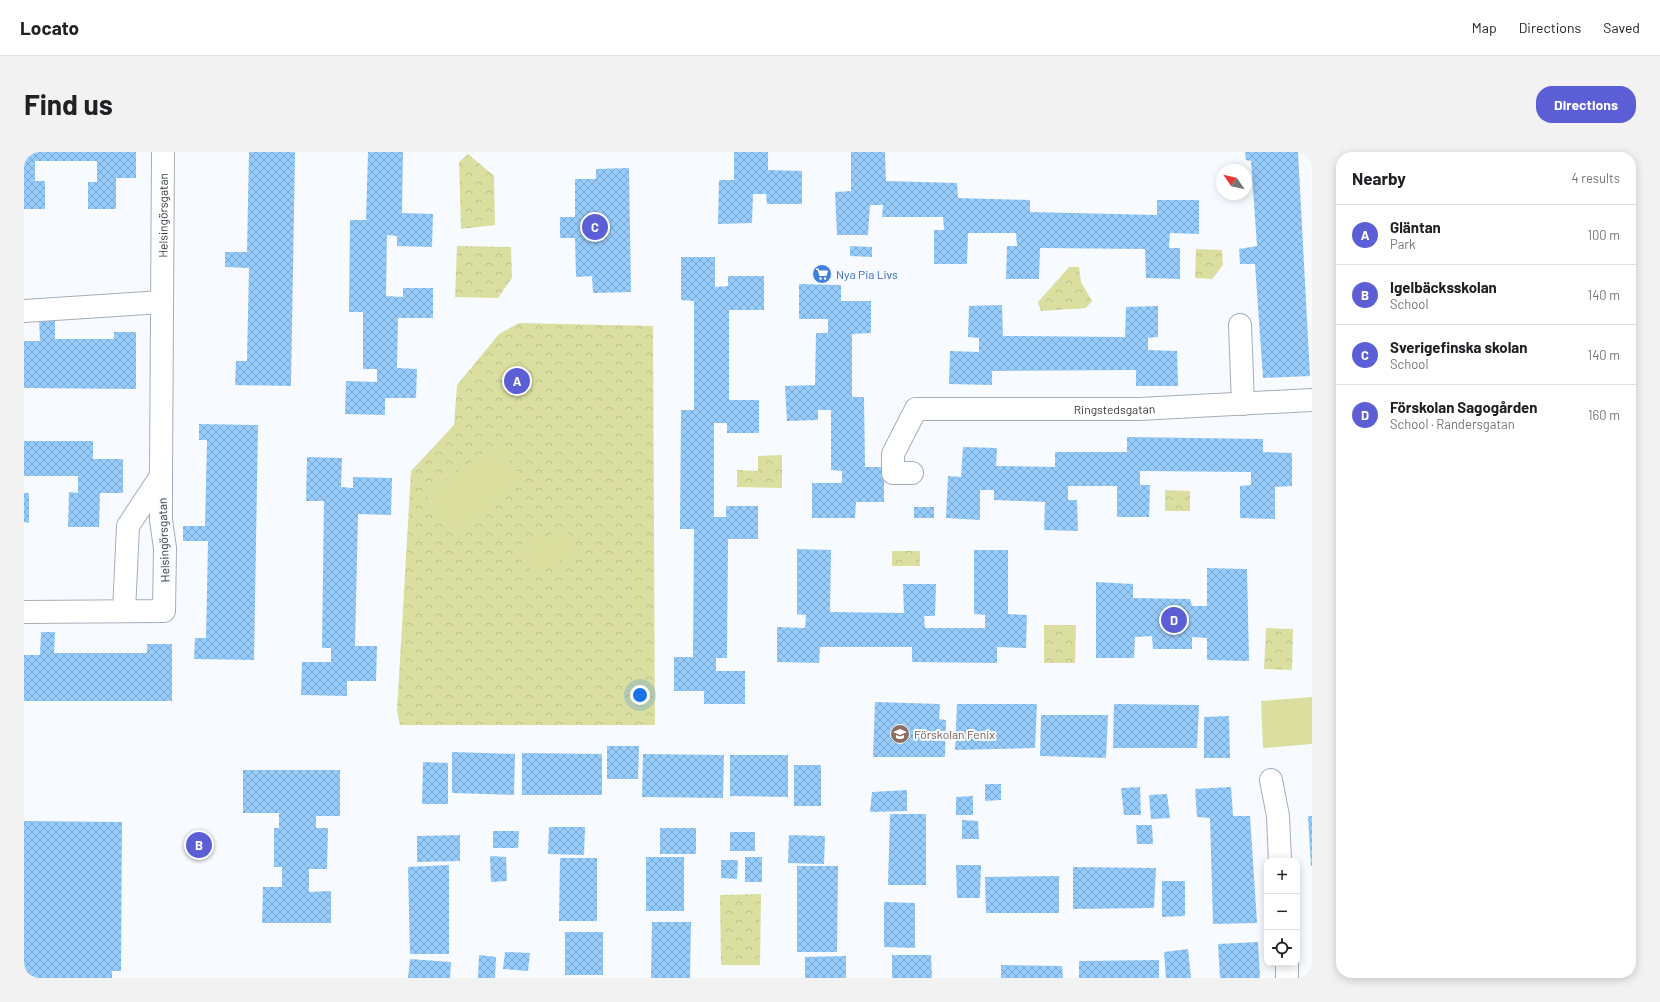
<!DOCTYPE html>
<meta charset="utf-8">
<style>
:root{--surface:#fff;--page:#f2f2f2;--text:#202124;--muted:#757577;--line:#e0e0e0;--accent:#5c5ed6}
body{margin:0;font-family:Barlow,sans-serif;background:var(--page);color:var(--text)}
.controls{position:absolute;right:12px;bottom:12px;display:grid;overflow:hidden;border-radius:8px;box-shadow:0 2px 10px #0003}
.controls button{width:36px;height:36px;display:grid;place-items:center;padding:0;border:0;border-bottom:1px solid var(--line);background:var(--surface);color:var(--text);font:20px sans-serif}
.compass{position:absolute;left:1192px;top:12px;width:36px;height:36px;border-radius:50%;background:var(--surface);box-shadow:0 2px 10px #0003;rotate:304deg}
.you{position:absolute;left:616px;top:543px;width:14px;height:14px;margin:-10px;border:3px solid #fff;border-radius:50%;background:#1a73e8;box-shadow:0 0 0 6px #1a73e833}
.badge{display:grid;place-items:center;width:26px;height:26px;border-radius:50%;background:var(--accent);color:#fff;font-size:13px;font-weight:700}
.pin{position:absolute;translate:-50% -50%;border:2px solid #fff;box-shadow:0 1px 4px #0006}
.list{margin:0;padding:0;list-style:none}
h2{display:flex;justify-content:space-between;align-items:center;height:52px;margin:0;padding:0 16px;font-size:17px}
h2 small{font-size:13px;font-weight:400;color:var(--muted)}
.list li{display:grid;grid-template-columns:26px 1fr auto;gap:12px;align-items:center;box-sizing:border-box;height:60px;padding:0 16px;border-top:1px solid var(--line)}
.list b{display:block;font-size:15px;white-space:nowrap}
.list p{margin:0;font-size:13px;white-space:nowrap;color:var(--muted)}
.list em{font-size:13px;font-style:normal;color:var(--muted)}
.icon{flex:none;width:22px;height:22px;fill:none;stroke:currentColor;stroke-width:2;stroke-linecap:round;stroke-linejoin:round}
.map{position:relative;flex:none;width:1288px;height:826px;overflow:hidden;border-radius:16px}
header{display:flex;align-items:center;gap:24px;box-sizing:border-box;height:56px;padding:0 20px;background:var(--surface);border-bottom:1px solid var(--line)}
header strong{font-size:19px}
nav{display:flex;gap:22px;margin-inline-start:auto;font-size:14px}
.intro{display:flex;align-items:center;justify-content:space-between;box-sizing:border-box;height:96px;padding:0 24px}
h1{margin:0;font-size:28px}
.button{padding:10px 18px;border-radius:16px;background:var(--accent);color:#fff;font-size:14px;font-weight:700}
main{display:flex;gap:24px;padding:0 24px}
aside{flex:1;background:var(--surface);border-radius:16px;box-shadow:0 2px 10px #0003}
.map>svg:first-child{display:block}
.park{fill:url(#park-crowns)}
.garden{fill:#dadf9f}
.building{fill:url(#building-cross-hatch)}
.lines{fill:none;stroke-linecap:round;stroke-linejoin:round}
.minor-casing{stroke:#a5aeb6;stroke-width:24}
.minor{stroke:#fff;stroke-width:22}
.labels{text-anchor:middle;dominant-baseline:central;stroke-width:4;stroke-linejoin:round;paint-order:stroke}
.street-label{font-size:12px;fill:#33373a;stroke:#f7fbff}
.shop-label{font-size:12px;fill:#366cbe;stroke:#f7fbff;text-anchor:start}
.education-label{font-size:12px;fill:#785e54;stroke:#f7fbff;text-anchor:start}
</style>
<header>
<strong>Locato</strong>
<nav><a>Map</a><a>Directions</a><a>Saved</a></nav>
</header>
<div class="intro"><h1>Find us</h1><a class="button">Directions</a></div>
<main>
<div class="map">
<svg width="1288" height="826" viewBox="0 0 1288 826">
<defs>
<pattern id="park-crowns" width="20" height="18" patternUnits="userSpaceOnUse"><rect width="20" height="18" fill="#dadf9f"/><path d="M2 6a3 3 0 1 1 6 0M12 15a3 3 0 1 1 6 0" fill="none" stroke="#bcc08a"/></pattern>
<pattern id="building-cross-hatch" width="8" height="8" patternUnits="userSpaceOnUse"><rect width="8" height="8" fill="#96ccfb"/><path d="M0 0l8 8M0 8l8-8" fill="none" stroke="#7ba6cc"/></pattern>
</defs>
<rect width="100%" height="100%" fill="#f7fbff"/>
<g class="park">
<path d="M444,2L470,24L471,73L437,77L435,10Z"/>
<path d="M433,94L487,95L488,126L474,146L431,145Z"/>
<path d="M1172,97L1198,98L1199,113L1188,127L1171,126Z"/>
<path d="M1045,115H1055L1057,130L1068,149L1062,156L1017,159L1014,150Z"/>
<path d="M495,171L629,174L631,573H376L373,559L387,319L430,273L433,233L475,182Z"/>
<path d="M758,303V336L713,335V318L734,319V304Z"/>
<path d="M1141,338L1166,339V359H1141Z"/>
<rect x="868" y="399" width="28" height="15"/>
<path d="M1020,473H1052L1051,511H1020Z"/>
<path d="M1242,476L1269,477L1268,518L1240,517Z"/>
<path d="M737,742L736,813H697L696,743Z"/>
</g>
<g class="garden">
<path d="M472,291L500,329L428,382L402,343Z"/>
<path d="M540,375L553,399L509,424L497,398Z"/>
<path d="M1288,545V592L1239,596L1237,549Z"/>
</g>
<g class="building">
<path d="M0,0H112V26H92V57H64V30H73V9H11V29H21V57H0Z"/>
<path d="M225,0H271L267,234L211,233L212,209H223L225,116L201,115V100H223Z"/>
<path d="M344,0H379L378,61L409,62L408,95L373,94V84L363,83L362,144L379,145V136H409V166H374L373,216L393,217L392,246H361V263L321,262L322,229L353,230V217H339V160H325L326,68H342Z"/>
<path d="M710,0H744V18L778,19V52H743L742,42H729L728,71L694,72L695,28H710Z"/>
<path d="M827,0H861L862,29L933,31L934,46L1006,48V60L1133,63V48H1175V82L1146,81L1145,96H1156V127L1122,126L1121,97L1016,96L1015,127H982L983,94H993L992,81H944L943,112H910V78H920L919,65H858L859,53H846L844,83H813L811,40L827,39Z"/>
<path d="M1221,0H1274L1286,224L1239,226L1231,112H1216L1215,97L1233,94L1227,9L1222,8Z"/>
<path d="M605,16L607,140L569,141L568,124L552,125L551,86H536V65H551V27H572V17Z"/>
<path d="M826,94L848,95V105L826,104Z"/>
<path d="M657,105H691V135L704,134V124H740V158H705V248H735V281H703V271H690V365H702V354H734V387H704L703,506H692V519H721V552H680V539H650V505H669L670,377H656L657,258H670V149L657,148Z"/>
<path d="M775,132L817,133V149H847V181L828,182V245H840L841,315H860V350H832L831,366H788V331H818V319L807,318V258H794V268L763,269L761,234L791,233L792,181H804V167H775Z"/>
<path d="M978,153L979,184L1101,185L1102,155L1134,154V185L1124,186V198L1153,199L1154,234H1112V218L968,219V233L925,232L926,199L955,200V186L944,185L945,154Z"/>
<path d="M15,166H31V187H90V180H112V237L0,236V189H16Z"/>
<path d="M175,272L234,273L230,508L170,507L171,486H182L184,389H159V374H181L183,288H175Z"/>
<path d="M1103,285L1239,287V300L1268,301V334L1251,335V367L1216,366V334L1227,333V320L1116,319V333H1126L1125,365H1093V334H1044V348H1053L1054,379L1020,378L1021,350L970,348V338H956V368L922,366L924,324L937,325L939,295L973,296L972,314L1031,315V300H1103Z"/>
<path d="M0,289H69V307H99V341H76L75,375H44L45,340L54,341V324H0Z"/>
<path d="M283,305L318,306L317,335L329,336V325L368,326L367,363L334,362L331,494H353L352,529H323V544L277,543L278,510H307V496H298L300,349H282Z"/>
<path d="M0,341H5V371L0,370Z"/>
<rect x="890" y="355" width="20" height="11"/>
<path d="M773,397L807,398L806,460L880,461L879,432H912L911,464H900L901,476H961V463L950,462V398H984V462L1003,463L1002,496L973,495V511L888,510V495H796L795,511L753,510V475L781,476L782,463L773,462Z"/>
<path d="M1183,416L1223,417L1225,509L1183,508V486L1168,485V497H1129L1128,484L1111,485L1110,506H1072V430L1109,432V446L1166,447L1168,454H1183Z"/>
<path d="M17,480H31L30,501H123V492H148V549H0V503H16Z"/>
<path d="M851,550L916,552L915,567L922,568L921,605H849Z"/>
<path d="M933,552H1013L1011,596L931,598Z"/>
<path d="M1090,552L1175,553L1173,596H1089Z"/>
<path d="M1017,563H1084L1082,606L1016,604Z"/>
<path d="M1205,564L1206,606H1180V565Z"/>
<path d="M583,594H615L614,627H583Z"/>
<path d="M428,600L491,602L490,643L428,641Z"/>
<path d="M498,601L578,602V643H498Z"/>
<path d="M619,602L700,603L699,646L618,645Z"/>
<path d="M706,603H764V645L706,644Z"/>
<path d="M399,610L424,611V652H398Z"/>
<rect x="770" y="613" width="27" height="41"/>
<path d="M219,618H316V664H292V676H304L303,717H285V740L307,739V771H238L239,735H258V715H250V676H255V661H219Z"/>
<path d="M961,632H977V648L961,649Z"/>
<path d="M1116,635L1117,663H1100L1097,636Z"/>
<path d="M1207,635L1209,664H1226L1233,771L1189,772L1186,666L1173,665L1171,637Z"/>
<path d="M883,638V659L846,660L848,640Z"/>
<path d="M1143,642L1146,666L1127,667L1125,643Z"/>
<path d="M949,644V663H932V645Z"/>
<path d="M866,662H902V733H864Z"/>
<path d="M1284,664H1288V714H1287Z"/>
<path d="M938,668L954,669L955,687H938Z"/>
<path d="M0,669L98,670L97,819H88V826H0Z"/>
<path d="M1112,673H1128L1129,692H1113Z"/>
<path d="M525,675H561L560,703L524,702Z"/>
<rect x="636" y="676" width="36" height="26"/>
<path d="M469,679H495L494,696H469Z"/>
<rect x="706" y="680" width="25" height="19"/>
<path d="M436,683V709L393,710V684Z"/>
<path d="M765,683L801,684L800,712L764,711Z"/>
<path d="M466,704L482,705L483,729L467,730Z"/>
<rect x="622" y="705" width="38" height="54"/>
<rect x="721" y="705" width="17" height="25"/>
<path d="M536,706H573V769H535Z"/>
<path d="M697,708H714L713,727L697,726Z"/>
<path d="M425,713V802H386L384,715Z"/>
<path d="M932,713H957L956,746H933Z"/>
<path d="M773,714H814L813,800H773Z"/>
<path d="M1049,715L1132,716L1130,756L1049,757Z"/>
<path d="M1035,724V761H962L961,725Z"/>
<path d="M1138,729H1161V764L1138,765Z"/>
<path d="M860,750L891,751V796L860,795Z"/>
<path d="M628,770H667L666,826H627Z"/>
<rect x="541" y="780" width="38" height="43"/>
<path d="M1234,790L1236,826H1196L1194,792Z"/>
<path d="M1164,797L1167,826H1142L1140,800Z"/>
<path d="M481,800L506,801L504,819L479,817Z"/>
<path d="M455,803L472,805L471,826H454Z"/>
<path d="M868,803H907L908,826H868Z"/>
<path d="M822,804V826H781V805Z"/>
<path d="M386,807L427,810L426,826H384Z"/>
<path d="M1135,808V826H1055V809Z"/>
<path d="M977,813L1038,814L1039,826H977Z"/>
</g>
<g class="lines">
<defs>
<g id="minor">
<path d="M0,159L138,150"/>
<path d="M1216,173L1219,252"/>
<path id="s1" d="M888,321H869V302L892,257H1115L1288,248"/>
<path d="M100,459L104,374L137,324"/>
<path id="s2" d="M0,460L140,459L141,396L137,368V324L139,0"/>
<path d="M1247,628L1254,664L1256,709"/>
<path d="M1263,811V826"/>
</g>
</defs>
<use href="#minor" class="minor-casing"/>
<use href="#minor" class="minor"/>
</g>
<defs>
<symbol id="supermarket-disc" viewBox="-11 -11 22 22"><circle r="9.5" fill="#3f7fe0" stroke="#f7fbff"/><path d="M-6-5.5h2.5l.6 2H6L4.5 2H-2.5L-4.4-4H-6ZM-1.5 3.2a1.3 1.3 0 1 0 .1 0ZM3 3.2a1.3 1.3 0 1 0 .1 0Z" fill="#fff"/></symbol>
<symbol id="school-disc" viewBox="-11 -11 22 22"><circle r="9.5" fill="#8d6e63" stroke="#f7fbff"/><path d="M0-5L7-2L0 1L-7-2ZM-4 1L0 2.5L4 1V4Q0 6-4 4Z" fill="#fff"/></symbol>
</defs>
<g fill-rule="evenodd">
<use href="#supermarket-disc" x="787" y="111" width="22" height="22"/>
<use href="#school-disc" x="865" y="571" width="22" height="22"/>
</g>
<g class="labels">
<g class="street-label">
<text stroke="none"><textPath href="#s2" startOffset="536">Helsingörsgatan</textPath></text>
<text stroke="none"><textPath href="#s1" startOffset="287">Ringstedsgatan</textPath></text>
<text transform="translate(139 388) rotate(-92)">Helsingörsgatan</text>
</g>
<g class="shop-label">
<text x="812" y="122">Nya Pia Livs</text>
</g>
<g class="education-label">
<text x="890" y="582">Förskolan Fenix</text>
</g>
</g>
</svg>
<div class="controls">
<button>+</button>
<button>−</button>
<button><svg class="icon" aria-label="locate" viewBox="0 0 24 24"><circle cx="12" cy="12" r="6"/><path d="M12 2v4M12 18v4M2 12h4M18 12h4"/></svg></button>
</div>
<svg class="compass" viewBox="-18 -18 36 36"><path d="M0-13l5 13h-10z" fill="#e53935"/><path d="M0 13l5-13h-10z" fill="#757577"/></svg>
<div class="you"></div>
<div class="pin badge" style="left:493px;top:229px">A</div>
<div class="pin badge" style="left:175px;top:693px">B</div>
<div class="pin badge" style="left:571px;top:75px">C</div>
<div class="pin badge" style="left:1150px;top:468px">D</div>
</div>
<aside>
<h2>Nearby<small>4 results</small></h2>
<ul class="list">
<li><span class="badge">A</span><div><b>Gläntan</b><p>Park</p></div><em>100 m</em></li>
<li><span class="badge">B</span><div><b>Igelbäcksskolan</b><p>School</p></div><em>140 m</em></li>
<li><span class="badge">C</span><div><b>Sverigefinska skolan</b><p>School</p></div><em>140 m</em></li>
<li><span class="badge">D</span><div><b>Förskolan Sagogården</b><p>School · Randersgatan</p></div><em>160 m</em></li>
</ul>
</aside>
</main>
